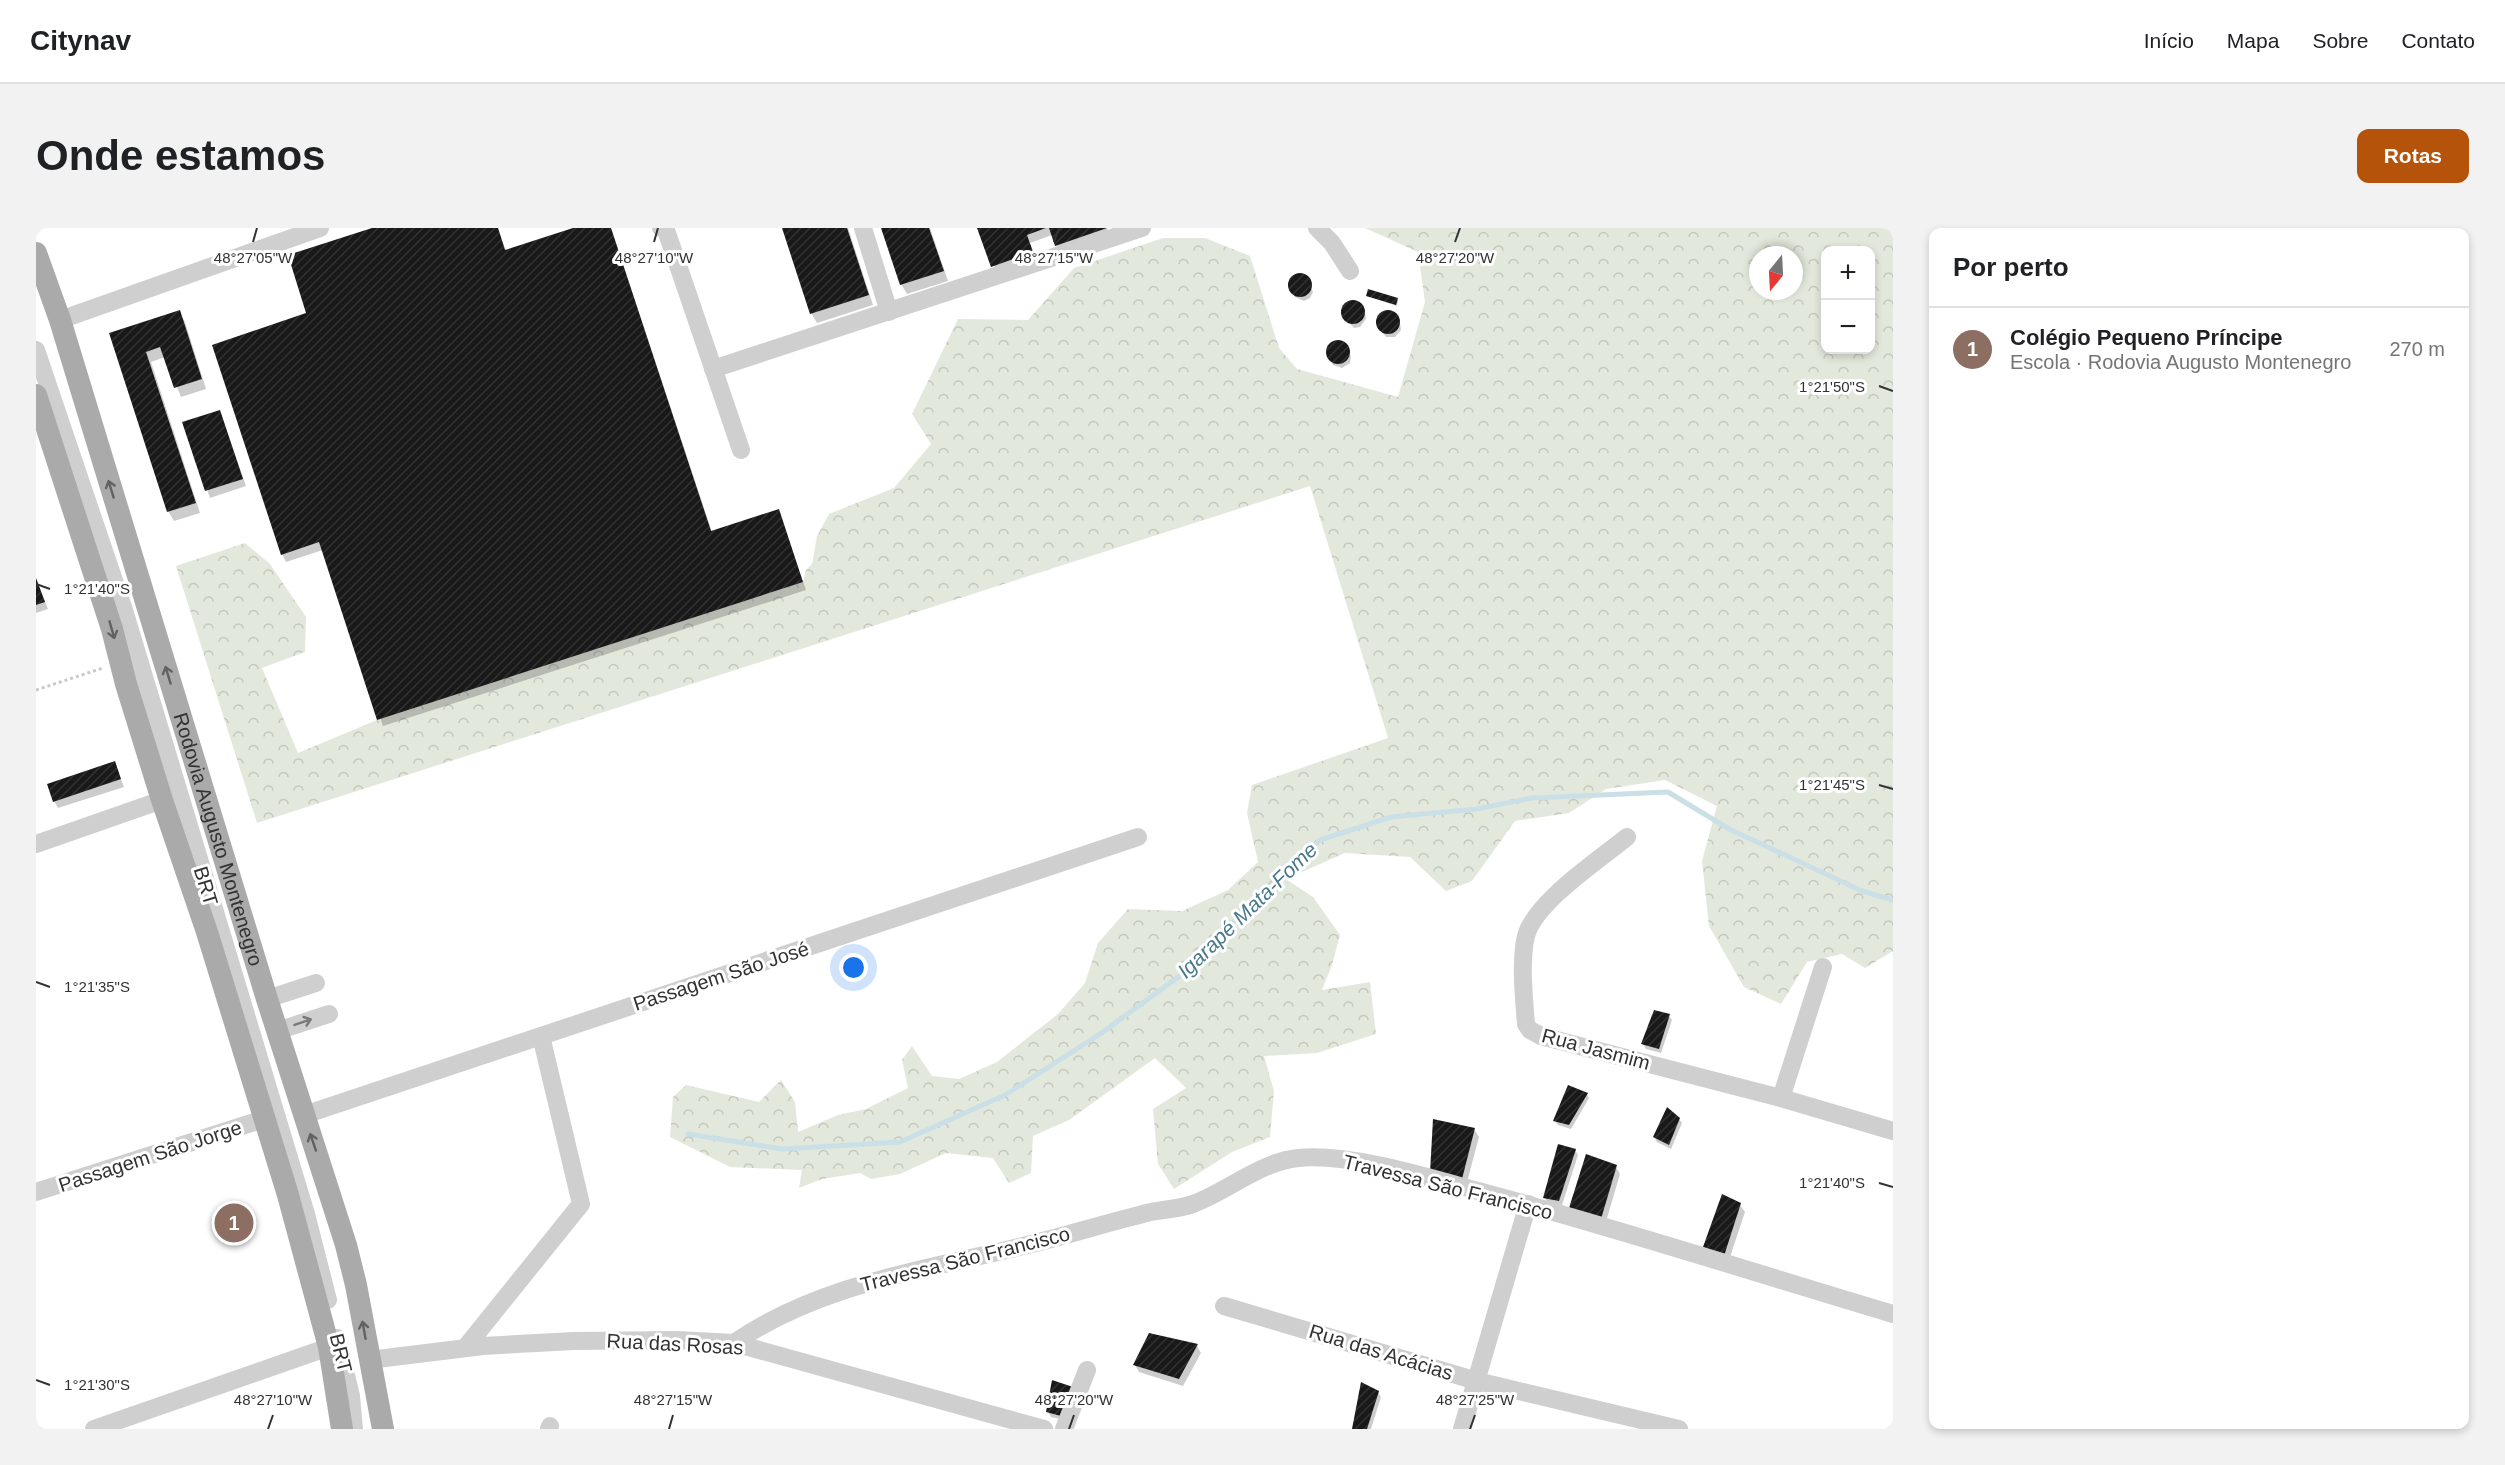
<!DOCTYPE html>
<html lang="pt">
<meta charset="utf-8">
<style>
:root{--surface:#fff;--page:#f2f2f2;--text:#202124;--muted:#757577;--line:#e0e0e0;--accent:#b45309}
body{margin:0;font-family:Helvetica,sans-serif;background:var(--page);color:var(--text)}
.controls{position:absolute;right:18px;top:18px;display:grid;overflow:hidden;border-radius:12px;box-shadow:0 3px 9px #0003}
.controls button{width:54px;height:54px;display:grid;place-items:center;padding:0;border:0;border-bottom:2px solid var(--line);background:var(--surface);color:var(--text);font:30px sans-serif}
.compass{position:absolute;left:1713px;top:18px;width:54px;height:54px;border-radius:50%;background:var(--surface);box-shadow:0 3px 9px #0003;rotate:198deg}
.you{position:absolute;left:818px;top:740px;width:21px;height:21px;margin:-15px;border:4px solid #fff;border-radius:50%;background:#1a73e8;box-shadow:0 0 0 9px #1a73e833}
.badge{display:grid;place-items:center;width:39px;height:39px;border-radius:50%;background:var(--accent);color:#fff;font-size:20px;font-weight:700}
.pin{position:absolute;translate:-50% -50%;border:3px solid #fff;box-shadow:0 2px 6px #0006}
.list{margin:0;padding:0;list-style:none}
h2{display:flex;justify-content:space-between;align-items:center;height:78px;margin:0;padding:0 24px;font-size:26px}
h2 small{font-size:20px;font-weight:400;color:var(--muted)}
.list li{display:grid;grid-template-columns:39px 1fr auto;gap:18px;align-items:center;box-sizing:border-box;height:84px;padding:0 24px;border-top:2px solid var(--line)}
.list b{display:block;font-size:22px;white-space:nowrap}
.list p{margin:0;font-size:20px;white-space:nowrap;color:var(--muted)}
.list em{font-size:20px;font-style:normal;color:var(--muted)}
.map{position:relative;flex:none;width:1857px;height:1201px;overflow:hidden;border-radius:12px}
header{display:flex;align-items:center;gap:36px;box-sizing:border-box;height:84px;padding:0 30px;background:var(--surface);border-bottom:2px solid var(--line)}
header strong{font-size:28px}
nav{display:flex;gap:33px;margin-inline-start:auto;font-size:21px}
.intro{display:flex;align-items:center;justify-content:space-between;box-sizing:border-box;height:144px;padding:0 36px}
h1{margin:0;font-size:42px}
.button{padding:15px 27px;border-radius:12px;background:var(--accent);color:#fff;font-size:21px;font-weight:700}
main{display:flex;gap:36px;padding:0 36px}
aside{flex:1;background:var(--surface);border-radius:12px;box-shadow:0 3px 9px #0003}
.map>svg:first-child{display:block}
.forest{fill:url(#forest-crowns);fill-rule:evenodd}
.shadow{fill:#0003}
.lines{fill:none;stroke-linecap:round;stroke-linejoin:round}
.stream{stroke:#cbdfe6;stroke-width:5}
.building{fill:url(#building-hatch)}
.path{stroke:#c9c9c9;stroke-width:3;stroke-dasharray:3 3;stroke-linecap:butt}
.minor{stroke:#cfcfcf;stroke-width:18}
.major{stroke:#aaa;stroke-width:22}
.oneway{stroke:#626262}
.oneway2{stroke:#797979}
.ticks{fill:none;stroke:#323232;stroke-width:2}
.labels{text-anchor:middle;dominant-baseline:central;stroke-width:6;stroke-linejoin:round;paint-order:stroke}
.street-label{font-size:20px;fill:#323232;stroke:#fff}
.water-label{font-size:21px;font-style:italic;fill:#47798d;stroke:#fff}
.ticks-label{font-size:15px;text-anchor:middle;fill:#323232;stroke:#fff;stroke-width:6;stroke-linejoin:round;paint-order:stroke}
</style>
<header>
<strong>Citynav</strong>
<nav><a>Início</a><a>Mapa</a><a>Sobre</a><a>Contato</a></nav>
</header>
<div class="intro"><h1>Onde estamos</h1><a class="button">Rotas</a></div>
<main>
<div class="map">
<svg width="1857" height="1201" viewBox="0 0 1857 1201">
<defs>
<pattern id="forest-crowns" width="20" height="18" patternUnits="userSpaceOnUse" patternTransform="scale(1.5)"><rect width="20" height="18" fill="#e3e8dc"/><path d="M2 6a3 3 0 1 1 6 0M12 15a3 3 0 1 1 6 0" fill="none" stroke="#c3c7bd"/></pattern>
<pattern id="building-hatch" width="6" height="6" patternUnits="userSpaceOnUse" patternTransform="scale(1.5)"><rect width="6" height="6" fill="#191919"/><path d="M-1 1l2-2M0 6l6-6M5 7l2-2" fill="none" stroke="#323232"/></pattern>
</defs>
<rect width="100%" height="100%" fill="#fff"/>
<path class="forest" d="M1329,0H1857V723L1829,740L1806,726L1771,734L1745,776L1708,759L1673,698L1666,633L1681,578L1629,552L1570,561L1533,585L1479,593L1436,653L1410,663L1374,629L1309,625L1250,651L1277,669L1304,707L1296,737L1286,762L1334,754L1340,806L1281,825L1228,828L1238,863L1234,909L1196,924L1138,961L1122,936L1117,881L1150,860L1119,830L1033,892L997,908L995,945L973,955L957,930L910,925L864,946L835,951L824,945L786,951L763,960L766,942L694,939L634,909L637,869L650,857L723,874L745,852L759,874L762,904L802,887L830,881L872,860L866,832L876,818L896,848L923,851L961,834L1022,786L1049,755L1062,715L1092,681L1146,683L1192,662L1222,634L1211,585L1216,557L1352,510L1274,258L221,595L140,338L209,315L234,336L270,389L269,424L226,440L262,525L341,492L767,354L770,342L776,336L781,308L793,286L858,260L895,216L876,186L922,91L992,92L1038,40L1127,10H1169L1214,28L1243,120L1261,141L1362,169L1389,74L1382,24ZM1790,22H1834V122H1790ZM1722,27H1758V63H1722Z"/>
<g class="shadow">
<path d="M341,0H462L470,23L542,0H575L676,304L742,283L770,362L347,498L287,322L250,334L246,326L272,86Z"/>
<path d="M748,0H812L837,77L781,95L775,85Z"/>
<path d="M846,0H894L912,53L871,66L865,56Z"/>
<path d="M943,0H1071L1074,8L1024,25L1016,7L994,15L1000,31L961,45Z"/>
<path d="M1264,46L1270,49L1277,64L1274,70L1268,73L1259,69L1253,57L1257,48Z"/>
<path d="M1332,68L1361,71L1362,73L1361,78Z"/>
<path d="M1314,74H1320L1329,84L1330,91L1324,99L1318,100L1307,88V81Z"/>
<path d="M143,84L149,94L170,161L145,169L129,129L115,134L164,285L138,293L132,283L75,106Z"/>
<path d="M1349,85H1355L1364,95L1365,102L1359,109H1350L1342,98V92Z"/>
<path d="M1299,115H1305L1315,128L1314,135L1306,140L1297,137L1291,125L1293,119Z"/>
<path d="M184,183L210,258L174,270L148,195Z"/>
<path d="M0,351L12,381L0,385Z"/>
<path d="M79,535L88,559L22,580L18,573Z"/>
<path d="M1633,788L1636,792L1625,825L1610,821L1607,816Z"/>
<path d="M1551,866L1553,870L1535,901L1522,897L1519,893Z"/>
<path d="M1643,891L1646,895L1635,921L1621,914L1618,909Z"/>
<path d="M1438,901L1443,909L1430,958L1400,952Z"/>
<path d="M1539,922L1542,927L1526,977L1511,974L1509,970Z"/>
<path d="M1580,939L1584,946L1569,997L1539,987Z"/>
<path d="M1704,977L1709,984L1692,1035L1673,1027Z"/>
<path d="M1161,1118L1165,1125L1147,1158L1103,1144L1099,1137Z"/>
<path d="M1036,1160L1028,1192L1015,1189L1012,1184Z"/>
<path d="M1342,1164L1345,1169L1335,1201H1317Z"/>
</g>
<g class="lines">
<path class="stream" d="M652,906L746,921L864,914L969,867L1067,804L1149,744L1207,684L1284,612L1355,589L1440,581L1496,570L1632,564L1693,601L1826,663L1857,672"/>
</g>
<g class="building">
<path d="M336,0H462L469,22L537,0H575L675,303L743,281L767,354L341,492L283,314L245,327L176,117L270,85L252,27Z"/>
<path d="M746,0H811L833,67L774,86Z"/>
<path d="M845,0H893L908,43L864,57Z"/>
<path d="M941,0H1010L991,7L997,24L955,39Z"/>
<path d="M1013,0H1071L1019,18Z"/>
<circle cx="1264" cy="57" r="12"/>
<path d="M1332,61L1362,70L1360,77L1330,68Z"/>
<circle cx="1317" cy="84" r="12"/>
<path d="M144,82L166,151L138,160L124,119L110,124L160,275L131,284L73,105Z"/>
<circle cx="1352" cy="94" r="12"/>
<circle cx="1302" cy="124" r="12"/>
<path d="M184,182L207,251L169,263L146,194Z"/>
<path d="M0,350L9,374L0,377Z"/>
<path d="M79,533L85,551L17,574L11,556Z"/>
<path d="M1618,782L1634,786L1623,821L1605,816Z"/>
<path d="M1532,857L1552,865L1533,897L1517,893Z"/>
<path d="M1631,879L1644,890L1633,917L1617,909Z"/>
<path d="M1397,891L1439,900L1426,951L1394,945Z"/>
<path d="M1522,916L1540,921L1523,973L1507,970Z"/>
<path d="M1550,926L1581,937L1565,991L1533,980Z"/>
<path d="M1686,966L1705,975L1688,1028L1667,1019Z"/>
<path d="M1113,1105L1162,1116L1143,1151L1097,1137Z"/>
<path d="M1016,1152L1037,1159L1025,1188L1010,1184Z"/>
<path d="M1325,1154L1343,1163L1331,1201H1316Z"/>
</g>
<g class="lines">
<path class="path" d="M0,462L67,440"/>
<g class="minor">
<path d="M625,0L630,2L705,222"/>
<path d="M827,0L853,84"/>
<path d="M1281,0L1296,15L1314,43"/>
<path d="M24,92L284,0"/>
<path d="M0,122L88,382L270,986L292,1072"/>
<path d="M677,141L1106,0"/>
<path d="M1591,609C1563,632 1499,674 1490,708C1484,733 1488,771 1490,796L1494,802L1505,808L1745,870L1857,903"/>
<path d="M0,616L126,572"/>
<path d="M231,771L280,755"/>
<path d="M241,803L293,786"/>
<path d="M1745,870L1787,739"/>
<path d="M268,887L1102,609"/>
<path d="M0,964L228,891"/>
<path d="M1188,1078L1441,1153L1643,1201"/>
<path d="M301,1110L315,1168L318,1201"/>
<path d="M698,1115C785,1055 890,1042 991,1017C1033,1007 1073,994 1115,984C1129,981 1144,981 1157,976C1192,963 1224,934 1262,930C1314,925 1391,949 1442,963C1581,1000 1719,1045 1857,1086"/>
<path d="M429,1120L545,976L505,808"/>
<path d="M333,1132L447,1118L537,1113L641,1112L698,1115L1008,1201"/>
<path d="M58,1201L293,1119"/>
<path d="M513,1201L514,1198"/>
<path d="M1028,1201L1051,1142"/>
<path d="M1426,1201L1492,976"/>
</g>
<g class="major">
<path id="s1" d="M0,25L24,92L231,771L310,1017L320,1057L347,1201"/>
<path d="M0,167L76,401L90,456L126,572L171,704L252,967L293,1119L306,1201"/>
</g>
</g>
<defs><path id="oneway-shaft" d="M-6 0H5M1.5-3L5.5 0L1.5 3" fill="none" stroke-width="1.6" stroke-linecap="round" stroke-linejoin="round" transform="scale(1.5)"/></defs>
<g class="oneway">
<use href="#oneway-shaft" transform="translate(75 261) rotate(-107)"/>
<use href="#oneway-shaft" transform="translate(76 402) rotate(74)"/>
<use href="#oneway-shaft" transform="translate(132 447) rotate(-107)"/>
<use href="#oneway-shaft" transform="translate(277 914) rotate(-109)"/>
<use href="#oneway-shaft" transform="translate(328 1102) rotate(-100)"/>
</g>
<use class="oneway2" href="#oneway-shaft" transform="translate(267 794) rotate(-19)"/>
<path class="ticks" d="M217,14L221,0M618,14L622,0M1018,14L1023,0M1419,14L1424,0M1843,158L1857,163M0,356L14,361M1843,557L1857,561M0,754L14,759M1843,955L1857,959M0,1152L14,1157M232,1201L237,1187M633,1201L637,1187M1033,1201L1038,1187M1434,1201L1439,1187"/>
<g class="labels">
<g class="street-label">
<text stroke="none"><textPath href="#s1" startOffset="614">Rodovia Augusto Montenegro</textPath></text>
<text transform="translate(170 658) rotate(73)">BRT</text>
<text transform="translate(685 748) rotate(-18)">Passagem São José</text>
<text transform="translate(1560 821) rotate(15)">Rua Jasmim</text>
<text transform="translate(114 928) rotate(-18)">Passagem São Jorge</text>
<text transform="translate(1412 959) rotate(14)">Travessa São Francisco</text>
<text transform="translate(929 1031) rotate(-14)">Travessa São Francisco</text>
<text transform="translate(639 1116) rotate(3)">Rua das Rosas</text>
<text transform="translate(1345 1124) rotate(17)">Rua das Acácias</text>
<text transform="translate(305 1125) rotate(76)">BRT</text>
</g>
<g class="water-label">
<text transform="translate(1211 682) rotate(-44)">Igarapé Mata-Fome</text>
</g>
</g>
<g class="ticks-label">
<text x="217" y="35">48°27'05"W</text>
<text x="618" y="35">48°27'10"W</text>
<text x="1018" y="35">48°27'15"W</text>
<text x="1419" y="35">48°27'20"W</text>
<text x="1796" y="164">1°21'50"S</text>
<text x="61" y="366">1°21'40"S</text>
<text x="1796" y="562">1°21'45"S</text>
<text x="61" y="764">1°21'35"S</text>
<text x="1796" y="960">1°21'40"S</text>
<text x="61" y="1162">1°21'30"S</text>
<text x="237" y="1177">48°27'10"W</text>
<text x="637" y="1177">48°27'15"W</text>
<text x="1038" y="1177">48°27'20"W</text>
<text x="1439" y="1177">48°27'25"W</text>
</g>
</svg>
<div class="controls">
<button>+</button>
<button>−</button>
</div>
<svg class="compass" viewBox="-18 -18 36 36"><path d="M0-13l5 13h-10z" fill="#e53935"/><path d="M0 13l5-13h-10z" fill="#757577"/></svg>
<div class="you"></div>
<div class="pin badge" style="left:198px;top:995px;background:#8d6e63">1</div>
</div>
<aside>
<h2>Por perto<small></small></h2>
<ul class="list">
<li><span class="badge" style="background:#8d6e63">1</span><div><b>Colégio Pequeno Príncipe</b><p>Escola · Rodovia Augusto Montenegro</p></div><em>270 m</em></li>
</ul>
</aside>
</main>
